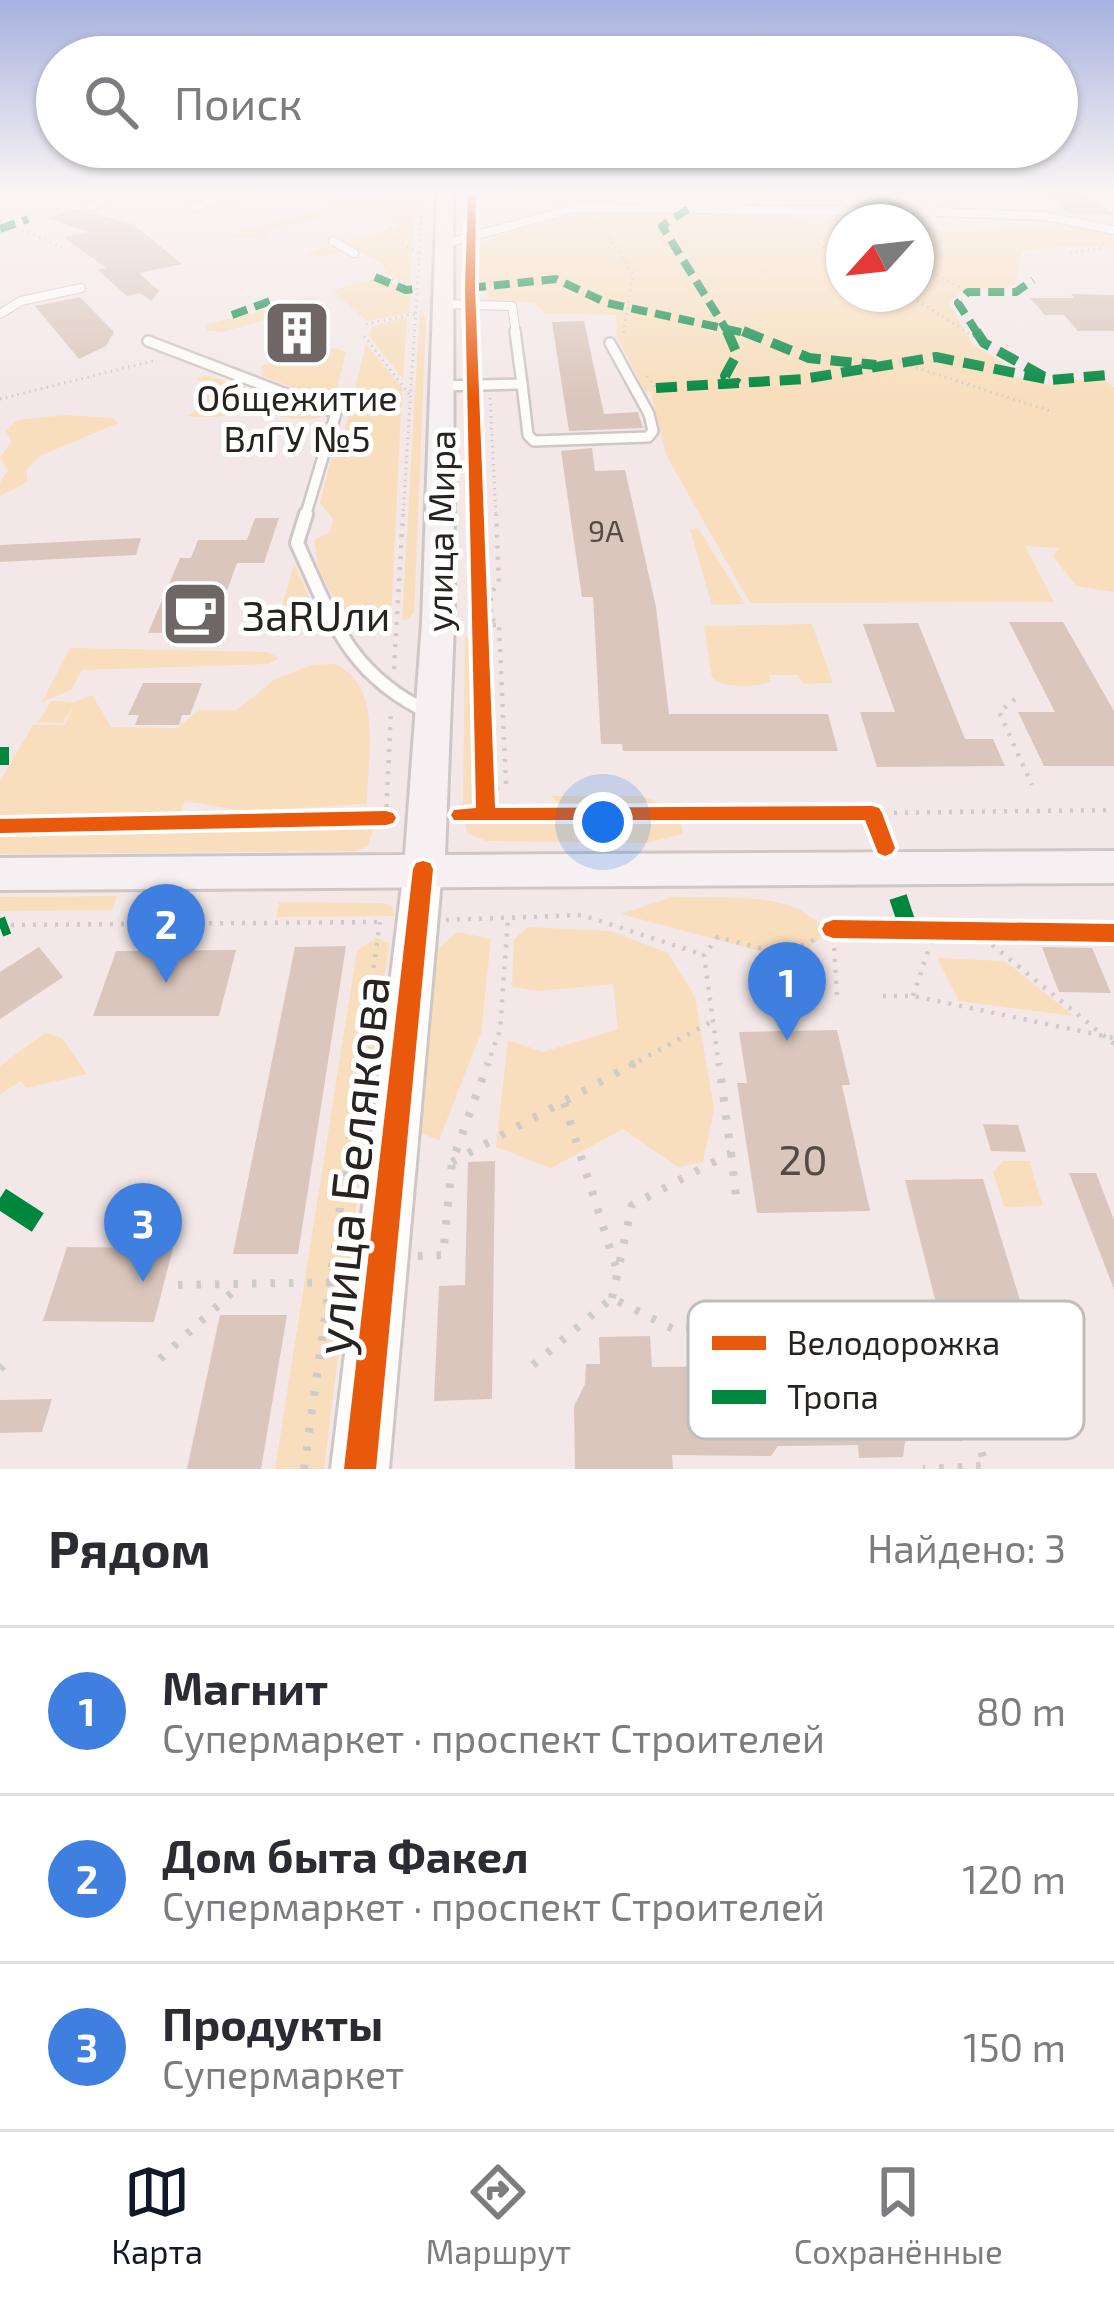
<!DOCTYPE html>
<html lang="ru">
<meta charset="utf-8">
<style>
:root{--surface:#fff;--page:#f7f7f7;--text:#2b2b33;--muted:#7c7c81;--line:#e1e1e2;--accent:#111827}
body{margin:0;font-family:"Exo 2",sans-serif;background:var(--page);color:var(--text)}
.compass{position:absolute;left:826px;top:204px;width:108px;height:108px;border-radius:50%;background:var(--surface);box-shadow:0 3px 9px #0004;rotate:243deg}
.you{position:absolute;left:603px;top:822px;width:42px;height:42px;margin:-30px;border:9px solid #fff;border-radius:50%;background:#1a73e8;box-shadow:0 0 0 18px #1a73e833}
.badge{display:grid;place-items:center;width:78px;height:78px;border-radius:50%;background:var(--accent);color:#fff;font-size:39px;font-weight:700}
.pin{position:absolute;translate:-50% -99px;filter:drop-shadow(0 3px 6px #0008)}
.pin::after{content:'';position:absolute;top:63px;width:42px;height:36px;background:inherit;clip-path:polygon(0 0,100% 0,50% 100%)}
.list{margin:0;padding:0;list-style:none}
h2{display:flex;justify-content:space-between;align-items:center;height:156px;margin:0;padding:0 48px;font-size:51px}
h2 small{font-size:39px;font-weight:400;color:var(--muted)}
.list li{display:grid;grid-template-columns:78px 1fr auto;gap:36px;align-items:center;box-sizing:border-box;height:168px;padding:0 48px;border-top:3px solid var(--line)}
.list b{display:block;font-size:45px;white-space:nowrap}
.list p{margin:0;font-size:39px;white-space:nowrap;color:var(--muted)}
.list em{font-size:39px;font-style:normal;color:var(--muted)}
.icon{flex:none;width:66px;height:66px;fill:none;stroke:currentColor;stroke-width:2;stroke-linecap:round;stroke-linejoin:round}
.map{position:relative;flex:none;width:1114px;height:1469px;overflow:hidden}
.search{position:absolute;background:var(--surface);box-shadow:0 3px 9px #0004;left:36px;right:36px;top:36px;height:132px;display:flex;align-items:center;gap:30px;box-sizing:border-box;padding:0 42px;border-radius:66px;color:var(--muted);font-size:45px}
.sheet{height:660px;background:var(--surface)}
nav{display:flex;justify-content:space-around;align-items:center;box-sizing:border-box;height:168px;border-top:3px solid var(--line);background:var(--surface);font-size:33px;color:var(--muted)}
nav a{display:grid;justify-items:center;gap:6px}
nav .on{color:var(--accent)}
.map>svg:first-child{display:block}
.green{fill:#f8debc}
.building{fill:#dac6bc}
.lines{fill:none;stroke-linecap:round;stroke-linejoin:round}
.service-far2-casing{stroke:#cfc7c6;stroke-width:10}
.service-far1-casing{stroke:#cfc7c6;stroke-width:14}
.service-casing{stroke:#cfc7c6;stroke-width:18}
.tertiary-casing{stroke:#cfc7c6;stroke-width:6}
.secondary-casing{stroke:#cfc7c6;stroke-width:6}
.path-far2{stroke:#cecbca;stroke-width:3;stroke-dasharray:1.5 4.5;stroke-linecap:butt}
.path-far1{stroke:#cecbca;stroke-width:4.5;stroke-dasharray:3 8;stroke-linecap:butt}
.path{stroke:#cecbca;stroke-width:8;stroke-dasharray:4.5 14;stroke-linecap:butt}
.service-far2{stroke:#fdfcfb;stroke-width:8}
.service-far1{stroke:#fdfcfb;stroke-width:9}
.service{stroke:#fdfcfb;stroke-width:12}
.tertiary{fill:#fdfcfb;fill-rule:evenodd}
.secondary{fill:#f7f0f2;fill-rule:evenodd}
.quiet-far3{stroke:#00873e;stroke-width:8;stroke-dasharray:16 8;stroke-linecap:butt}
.quiet-far2{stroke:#00873e;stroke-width:10;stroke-dasharray:21 10;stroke-linecap:butt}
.quiet-far1{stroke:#00873e;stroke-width:18;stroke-dasharray:34 18;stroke-linecap:butt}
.quiet{stroke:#00873e;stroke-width:22;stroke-dasharray:45 22;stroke-linecap:butt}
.cycleway-casing{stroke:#fff;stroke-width:8}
.cycleway{fill:#e8590c;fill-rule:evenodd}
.labels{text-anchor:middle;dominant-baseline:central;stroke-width:10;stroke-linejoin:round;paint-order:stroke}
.far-number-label{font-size:30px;fill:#544b47}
.far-poi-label{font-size:36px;fill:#282220;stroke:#fff}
.far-street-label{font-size:36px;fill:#282220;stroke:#fff}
.poi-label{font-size:42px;fill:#282220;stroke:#fff;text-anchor:start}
.near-number-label{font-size:42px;fill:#544b47}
.near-street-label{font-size:51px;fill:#282220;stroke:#fff}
.key{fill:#fff;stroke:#bebdbc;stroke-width:3}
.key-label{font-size:33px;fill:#282220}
</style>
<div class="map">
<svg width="1114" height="1469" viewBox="0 0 1114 1469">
<rect width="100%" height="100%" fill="#f3e8e7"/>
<g class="green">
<path d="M384,192H416L410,284L387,275L382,263L352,249L320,257L306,253L395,228L397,223L375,208L272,228L267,239L223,236Z"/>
<path d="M596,212L788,215L817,225L831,218L910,222H844V294H916V224L946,232L1071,230L1068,226L1114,232V247L1062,245L1022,252L1015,285L994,290L964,288L949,303L973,344L1011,368L994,372L1049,385L1102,376L1114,388V592L1076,586L1053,556L1059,548L1025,546L1054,602L750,603L666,455L651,392L645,391L617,337L616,315L545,313L534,303L488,301L486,285L473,288V276L481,275L473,272L474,245L540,222Z"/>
<path d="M379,278L410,290L409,313L367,321L332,290Z"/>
<path d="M314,297L323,304L222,332L206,330L208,324L265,310L263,305Z"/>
<path d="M420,310L426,318L414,613L406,621L402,619Z"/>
<path d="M407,317L403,379L369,336L372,326Z"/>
<path d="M366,344L402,388L391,621L347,622L319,571L314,540L330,532L333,519L320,503L331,459L341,445Z"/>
<path d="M334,348L346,352L333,404L261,375L262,366Z"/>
<path d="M204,375L303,404L323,416C306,423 285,416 267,415C240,412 215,420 187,416L204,406L196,398L219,387L196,379Z"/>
<path d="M65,415L112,418L118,423L40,456L26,470L28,482L0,496V483L8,470L0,458L11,442L6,431L17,420Z"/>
<path d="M698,528L745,604L712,605L690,529Z"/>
<path d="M294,564L320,621C309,628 288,628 278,620Z"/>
<path d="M812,624L833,683L804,684L797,675H770V682C755,687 725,689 712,678L704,626Z"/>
<path d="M465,637H477L478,806L463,807Z"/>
<path d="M70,648L267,652L279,658L268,664L82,670L71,690L42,702Z"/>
<path d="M335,664C384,686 367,758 367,804L244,811L185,801L180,814L0,817V781L33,725H65L74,705L63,723L38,722L51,701L75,702L92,695L111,727L178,728L199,710H237L275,679L312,665Z"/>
<path d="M550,796H642L677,810H567Z"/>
<path d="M465,822L681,823L683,834L646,843L486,841L467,833Z"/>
<path d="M373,828L368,846L356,851L0,854V834Z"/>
<path d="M117,896L112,910L0,911V897Z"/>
<path d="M672,897C723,900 794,887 826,932L806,951L778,956L621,914Z"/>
<path d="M279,902L384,903L393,908L395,916L276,917Z"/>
<path d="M528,927L611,931L668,953L695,997L714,1109L703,1162L678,1167L623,1129L551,1168L496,1147L508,1040L543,1052L618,1029L613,984L540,991L512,987L514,939Z"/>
<path d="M458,932L491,939L481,1033L439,1140L415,1131L430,955Z"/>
<path d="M377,938L389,943L324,1469H275L357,950Z"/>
<path d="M937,958L1005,961L1074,1016L959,1001Z"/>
<path d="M45,1033L62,1038L87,1074L26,1088L21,1081L0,1094V1066Z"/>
<path d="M1003,1161H1029L1043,1206L1004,1207L993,1172Z"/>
</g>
<g class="building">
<path d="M1045,192H1082L1114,215L1069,213Z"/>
<path d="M76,209L133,224L182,264L139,273L159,291L151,301L140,293L127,296L98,270L107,268L63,237L89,232L48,218Z"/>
<path d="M1071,294L1114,295V331H1078L1064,315H1045L1030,298H1074Z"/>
<path d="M80,297L114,332L106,346L79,359L35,306Z"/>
<path d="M584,321L604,414L638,412L643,428L569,431L552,322Z"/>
<path d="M592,448L595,471L625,470L656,607L669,714H828L838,751H623L622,744H601L593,597H582L561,451Z"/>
<path d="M255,518H279L264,563H237L212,632L148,633L180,558H191L198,540H247Z"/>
<path d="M141,538L136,555L0,562V545Z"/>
<path d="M1009,622H1063L1114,711V766H1044L1018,712H1055Z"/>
<path d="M918,623L965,739H993L1005,766L877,767L860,712H895L863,624Z"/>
<path d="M143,683H202L190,715H182L179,725H135L139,715H128Z"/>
<path d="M346,946L298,1254H233L295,947Z"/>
<path d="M39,947L63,977L0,1019V972Z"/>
<path d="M1042,947L1092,948L1111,993L1059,992Z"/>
<path d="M236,950L219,1016H93L116,951Z"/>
<path d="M837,1030L850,1085H842L870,1211L757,1213L737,1083H747L739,1032Z"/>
<path d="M983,1124L1018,1125L1026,1152L991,1151Z"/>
<path d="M495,1161L492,1399L434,1401L439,1286L465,1285L468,1162Z"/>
<path d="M1069,1173H1096L1114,1220V1289Z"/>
<path d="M983,1179L1023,1310L938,1311L905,1180Z"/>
<path d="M67,1247L173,1248L154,1322L43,1321Z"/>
<path d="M220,1315H287L261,1469H187Z"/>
<path d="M650,1336L652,1367L941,1364L962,1441H905L903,1457L859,1458L858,1445L791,1446H778L771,1456L672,1455L673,1469H575L574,1406L585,1384L586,1364H600L599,1337Z"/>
<path d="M52,1399L42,1432L0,1433V1400Z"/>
</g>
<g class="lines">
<defs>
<g id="service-far2">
<path d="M92,207L115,192"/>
<path d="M196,208L219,197L286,192"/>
<path d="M938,212L1045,216L1114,230"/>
<path d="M333,241L354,253"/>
<path d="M444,244L576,208L897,211L913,209L907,192"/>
<path d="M442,304L512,306L516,334"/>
<path d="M0,314L21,301L81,288"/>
</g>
<g id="service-far1">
<path d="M148,341L336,413L305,517"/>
<path d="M522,384L528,435L534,441L648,437L653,431L649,414L610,343"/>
<path d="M441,386L522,384L515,331"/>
</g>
<path id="service" d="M306,514L297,543C332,620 349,675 430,713"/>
<path id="tertiary" d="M423,854L436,859L442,869L389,1469H331L404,869L410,859Z"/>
<path id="secondary" d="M437,192H453L454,623L445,855L1114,851V883L0,890V858L405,855L422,623Z"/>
</defs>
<use href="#service-far2" class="service-far2-casing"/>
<use href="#service-far1" class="service-far1-casing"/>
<use href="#service" class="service-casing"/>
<use href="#tertiary" class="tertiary-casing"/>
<use href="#secondary" class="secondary-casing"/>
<g class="path-far2">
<path d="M991,192L996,193"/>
<path d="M368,208L380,193"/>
<path d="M0,221L62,247"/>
<path d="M599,222L633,274L623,336"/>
<path d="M390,227L389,236L418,253"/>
<path d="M813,241L844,258"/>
<path d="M1070,253L1101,248L1104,241"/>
<path d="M916,263L968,292"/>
<path d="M381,275L415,288"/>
<path d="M907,294L984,343"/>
<path d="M366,324L415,314"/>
<path d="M364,336L410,395"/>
<path d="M899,362L1053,412"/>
<path d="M647,376L656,388"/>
<path d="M490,398L496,517"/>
<path d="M0,399L157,360"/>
<path d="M403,517L423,192"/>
</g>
<g class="path-far1">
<path d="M482,625H499"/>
<path d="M394,669L403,514"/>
<path d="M1015,699L999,712L1032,785"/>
<path d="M486,793L506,784L499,625L491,618V593L499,583L496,514"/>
<path d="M872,813L1114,810"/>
<path d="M386,818L391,710"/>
<path d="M446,920L582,915L704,955"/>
<path d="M0,925L378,922"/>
<path d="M975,931L1114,1044"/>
<path d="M883,996H913L1114,1038"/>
<path d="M913,996L935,930"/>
<path d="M360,1066L380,922"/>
<path d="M487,1066L500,1030L508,918"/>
<path d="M629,1066L711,1022"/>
<path d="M719,1066L704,955L718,937C771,951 785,960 833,929L837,995"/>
</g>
<g class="path">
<path d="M564,1103L616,1267"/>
<path d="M731,1153L737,1204"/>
<path d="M452,1162L635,1063"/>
<path d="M418,1256L443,1255L452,1162L488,1063"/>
<path d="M178,1285L344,1282"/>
<path d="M612,1298L632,1205L731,1153L719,1063"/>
<path d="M160,1359L240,1285"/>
<path d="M533,1365L612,1298L673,1329L923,1319L956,1348L985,1466L923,1469"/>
<path d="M0,1369L9,1359"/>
<path d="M304,1469L360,1063"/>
</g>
<use href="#service-far2" class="service-far2"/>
<use href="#service-far1" class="service-far1"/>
<use href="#service" class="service"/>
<use href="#tertiary" class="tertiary"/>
<use href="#secondary" class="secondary"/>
<g class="quiet-far3">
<path d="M688,209L662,226L729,334"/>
<path d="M0,229L28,219"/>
<path d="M375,277L406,290L416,289"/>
<path d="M470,288L556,279L607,303L750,334"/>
<path d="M232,315L276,299"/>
<path d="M978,334L958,303L968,292H1016L1033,280"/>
</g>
<g class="quiet-far2">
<path d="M727,331L737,354L725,376L739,384"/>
<path d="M743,331L809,358L876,365"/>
<path d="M976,331L984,343L1050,380L1108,375"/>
<path d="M656,388L803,379L936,357L1050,380"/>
</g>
<g class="quiet-far1">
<path d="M0,756H9"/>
<path d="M898,897L909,930"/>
<path d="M0,928L8,925"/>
</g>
<path class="quiet" d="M0,1198L51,1231"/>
<defs>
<g id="cycleway">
<path d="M468,192H476L475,288L495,808L872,806L879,808L882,813L895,848L892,853L885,856L878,853L865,820H454L451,815L454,810L476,808L465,288Z"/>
<path d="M386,811L393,813L396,818L393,823L386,825L0,833V819Z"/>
<path d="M423,861L430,863L433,869L376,1469H344L413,869L416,863Z"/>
<path d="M833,920L1114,924V942L833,938L825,935L822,929L825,923Z"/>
</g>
</defs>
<use href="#cycleway" class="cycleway-casing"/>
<use href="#cycleway" class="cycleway"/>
</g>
<linearGradient id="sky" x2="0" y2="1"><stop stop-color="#a7b1df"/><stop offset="0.48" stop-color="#faf5f4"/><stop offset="1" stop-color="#faf5f4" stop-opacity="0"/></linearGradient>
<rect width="1114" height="398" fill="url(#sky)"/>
<defs>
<symbol id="building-square" viewBox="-11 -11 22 22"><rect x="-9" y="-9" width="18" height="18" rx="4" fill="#6f6766" stroke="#fff"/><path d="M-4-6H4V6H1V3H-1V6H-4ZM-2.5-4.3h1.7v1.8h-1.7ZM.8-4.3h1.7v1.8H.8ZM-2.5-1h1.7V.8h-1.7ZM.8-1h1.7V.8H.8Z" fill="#fff"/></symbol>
<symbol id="cafe-square" viewBox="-11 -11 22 22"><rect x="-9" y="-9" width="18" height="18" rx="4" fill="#6f6766" stroke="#fff"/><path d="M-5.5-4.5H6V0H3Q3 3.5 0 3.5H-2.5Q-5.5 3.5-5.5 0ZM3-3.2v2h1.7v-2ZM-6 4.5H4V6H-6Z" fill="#fff"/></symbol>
</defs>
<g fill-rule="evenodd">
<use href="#building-square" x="259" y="295" width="76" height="76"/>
<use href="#cafe-square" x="157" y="576" width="76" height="76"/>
</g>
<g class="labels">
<g class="far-number-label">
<text x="606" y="530">9А</text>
</g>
<g class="far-poi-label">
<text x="297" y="396">Общежитие<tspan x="297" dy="41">ВлГУ №5</tspan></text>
</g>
<g class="far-street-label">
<text transform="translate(439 531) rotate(-89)">улица Мира</text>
</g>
<g class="poi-label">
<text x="242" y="614">ЗаRUли</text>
</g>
<g class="near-number-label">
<text x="803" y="1158">20</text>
</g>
<g class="near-street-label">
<text transform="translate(350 1165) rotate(-84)">улица Белякова</text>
</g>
</g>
<rect x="688" y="1301" width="396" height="138" rx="18" class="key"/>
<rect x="712" y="1336" width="54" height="14" fill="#e8590c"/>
<rect x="712" y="1390" width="54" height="14" fill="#00873e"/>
<g class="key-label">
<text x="787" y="1355">Велодорожка</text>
<text x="787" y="1409">Тропа</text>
</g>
</svg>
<svg class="compass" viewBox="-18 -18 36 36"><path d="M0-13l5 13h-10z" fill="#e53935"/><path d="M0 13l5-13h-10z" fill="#7c7c81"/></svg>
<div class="you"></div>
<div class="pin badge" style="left:787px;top:1041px;background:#3f7fe0">1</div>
<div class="pin badge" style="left:166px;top:983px;background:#3f7fe0">2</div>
<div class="pin badge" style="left:143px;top:1282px;background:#3f7fe0">3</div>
<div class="search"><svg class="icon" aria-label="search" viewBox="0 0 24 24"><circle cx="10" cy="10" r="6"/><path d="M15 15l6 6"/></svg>Поиск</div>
</div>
<section class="sheet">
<h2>Рядом<small>Найдено: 3</small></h2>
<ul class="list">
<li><span class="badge" style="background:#3f7fe0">1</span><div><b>Магнит</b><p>Супермаркет · проспект Строителей</p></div><em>80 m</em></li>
<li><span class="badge" style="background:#3f7fe0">2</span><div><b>Дом быта Факел</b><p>Супермаркет · проспект Строителей</p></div><em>120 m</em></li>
<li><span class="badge" style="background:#3f7fe0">3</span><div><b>Продукты</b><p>Супермаркет</p></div><em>150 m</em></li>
</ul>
</section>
<nav>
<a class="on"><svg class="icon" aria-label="map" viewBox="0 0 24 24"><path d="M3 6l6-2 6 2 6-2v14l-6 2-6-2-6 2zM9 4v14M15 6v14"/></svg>Карта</a>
<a><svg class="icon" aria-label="directions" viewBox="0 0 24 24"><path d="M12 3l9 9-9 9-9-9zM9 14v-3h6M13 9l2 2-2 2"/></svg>Маршрут</a>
<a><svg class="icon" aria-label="saved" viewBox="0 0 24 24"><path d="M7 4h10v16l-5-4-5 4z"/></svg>Сохранённые</a>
</nav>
